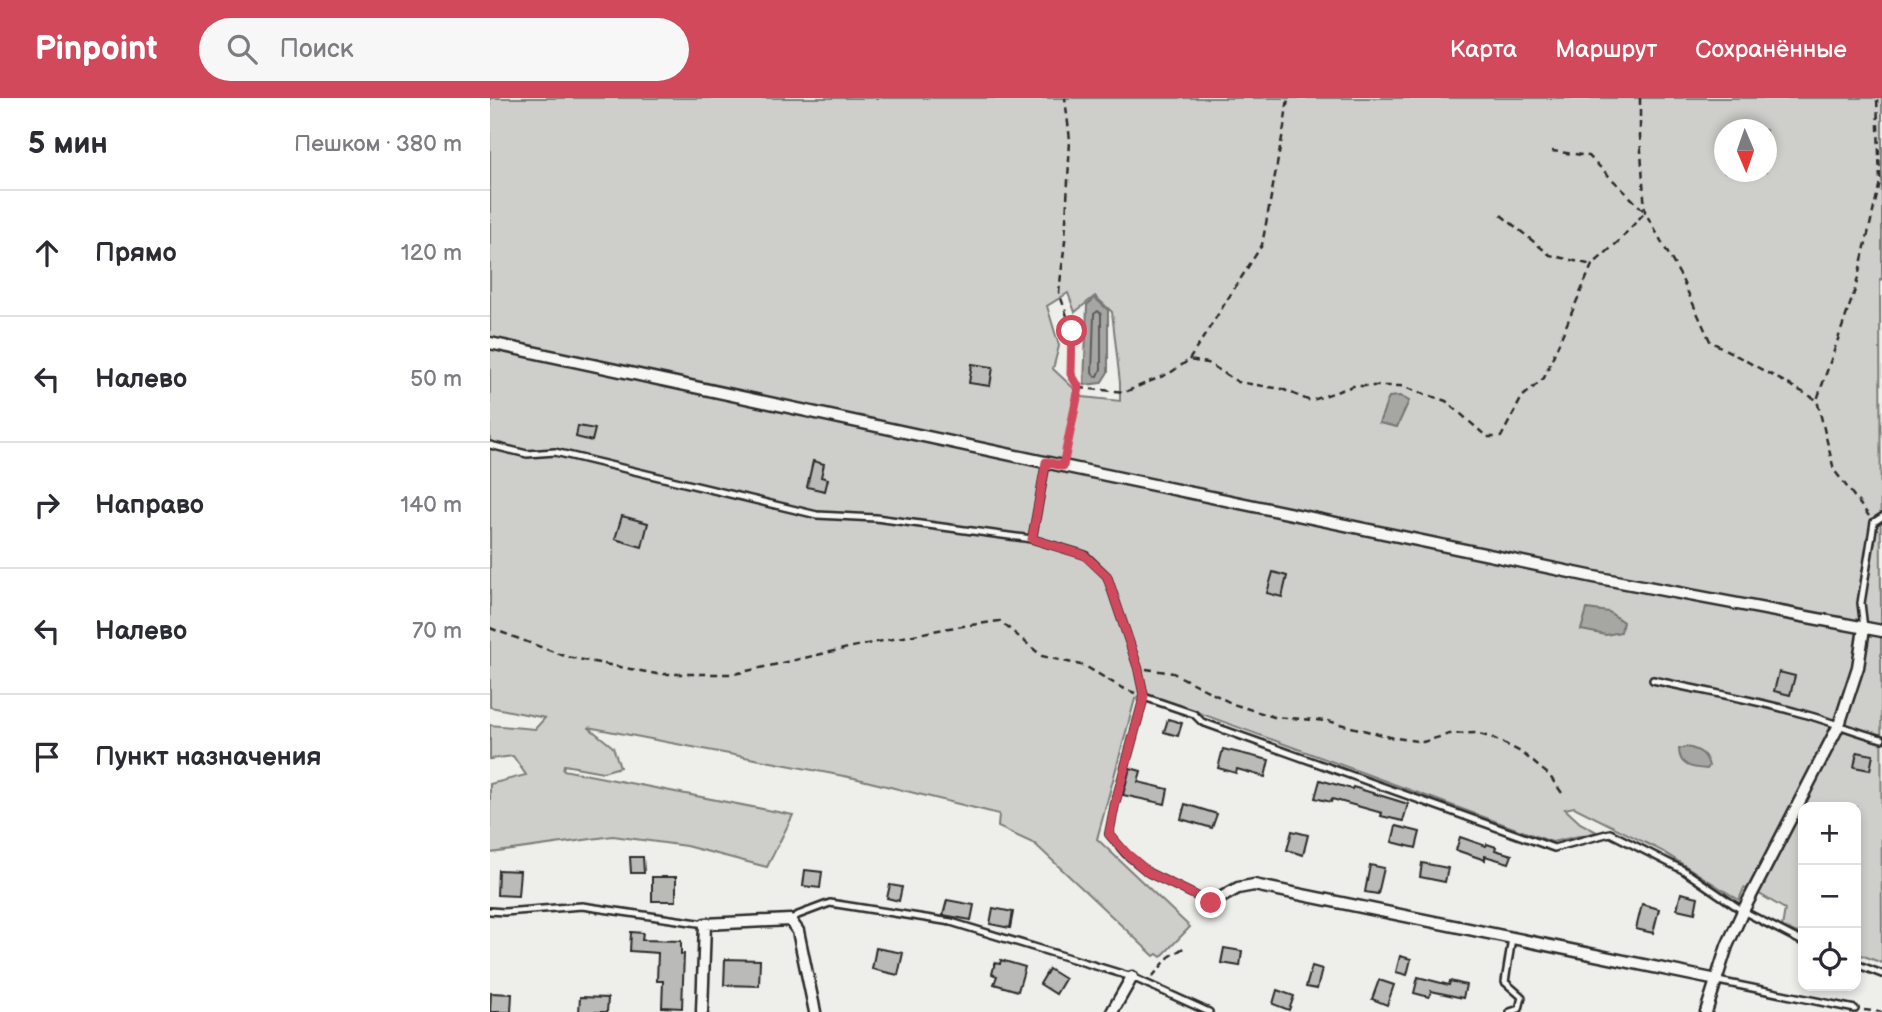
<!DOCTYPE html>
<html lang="ru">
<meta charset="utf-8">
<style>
:root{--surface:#fff;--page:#f7f7f7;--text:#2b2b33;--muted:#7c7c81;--line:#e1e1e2;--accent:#d1495b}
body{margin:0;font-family:"Balsamiq Sans",sans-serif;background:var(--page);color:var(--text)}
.controls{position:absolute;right:21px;bottom:21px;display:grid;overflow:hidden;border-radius:14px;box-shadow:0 4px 10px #0003}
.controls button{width:63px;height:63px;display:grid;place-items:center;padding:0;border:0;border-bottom:2px solid var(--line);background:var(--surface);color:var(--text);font:35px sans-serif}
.compass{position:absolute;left:1224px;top:21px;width:63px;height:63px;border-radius:50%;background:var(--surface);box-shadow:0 4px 10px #0003;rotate:178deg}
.stop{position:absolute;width:21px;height:21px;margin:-16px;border:5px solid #d1495b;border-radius:50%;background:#fff}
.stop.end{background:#d1495b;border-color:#fff;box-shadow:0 2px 7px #0008}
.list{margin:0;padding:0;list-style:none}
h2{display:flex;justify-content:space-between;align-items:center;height:91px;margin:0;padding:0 28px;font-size:30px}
h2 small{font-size:23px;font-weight:400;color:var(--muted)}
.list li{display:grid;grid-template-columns:46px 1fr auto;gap:21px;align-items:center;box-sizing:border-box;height:126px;padding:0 28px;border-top:2px solid var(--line)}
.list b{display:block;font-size:26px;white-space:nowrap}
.list em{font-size:23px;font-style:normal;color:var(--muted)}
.icon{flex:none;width:38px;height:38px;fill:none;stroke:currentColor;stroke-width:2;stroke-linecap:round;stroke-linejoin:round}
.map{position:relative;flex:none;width:1392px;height:914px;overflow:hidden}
header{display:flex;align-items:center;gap:42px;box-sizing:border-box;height:98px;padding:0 35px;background:var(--accent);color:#fff}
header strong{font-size:33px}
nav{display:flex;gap:38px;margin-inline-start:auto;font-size:24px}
.search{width:490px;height:63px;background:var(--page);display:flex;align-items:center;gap:18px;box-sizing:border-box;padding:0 24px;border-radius:38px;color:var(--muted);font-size:26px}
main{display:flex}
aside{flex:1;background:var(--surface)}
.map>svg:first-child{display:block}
.green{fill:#cececa;stroke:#7c7c7a;stroke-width:2;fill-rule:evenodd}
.water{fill:#a6a6a3;stroke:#757573;stroke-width:2}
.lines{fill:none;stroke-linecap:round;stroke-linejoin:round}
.shore{stroke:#5c5c5b;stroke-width:2}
.building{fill:#babab7;stroke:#2b2b2b;stroke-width:2}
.lane-casing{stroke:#2b2b2b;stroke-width:10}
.street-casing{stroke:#2b2b2b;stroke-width:15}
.path{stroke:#2b2b2b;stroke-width:2.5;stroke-dasharray:7 5;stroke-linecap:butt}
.lane{stroke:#f6f6f2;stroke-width:5}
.street{stroke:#f6f6f2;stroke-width:10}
.route{stroke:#d1495b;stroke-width:9}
</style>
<header>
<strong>Pinpoint</strong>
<div class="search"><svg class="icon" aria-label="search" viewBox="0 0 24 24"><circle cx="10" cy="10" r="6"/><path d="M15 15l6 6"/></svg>Поиск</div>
<nav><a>Карта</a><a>Маршрут</a><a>Сохранённые</a></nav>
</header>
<main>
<aside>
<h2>5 мин<small>Пешком · 380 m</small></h2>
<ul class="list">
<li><svg class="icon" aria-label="ahead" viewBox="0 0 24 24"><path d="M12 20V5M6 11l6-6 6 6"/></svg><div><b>Прямо</b></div><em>120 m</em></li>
<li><svg class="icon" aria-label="left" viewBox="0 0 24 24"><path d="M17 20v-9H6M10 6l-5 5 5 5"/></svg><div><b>Налево</b></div><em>50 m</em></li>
<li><svg class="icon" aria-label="right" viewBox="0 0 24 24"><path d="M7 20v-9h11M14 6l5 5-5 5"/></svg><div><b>Направо</b></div><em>140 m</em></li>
<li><svg class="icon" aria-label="left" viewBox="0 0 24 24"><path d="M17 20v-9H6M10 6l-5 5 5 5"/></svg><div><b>Налево</b></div><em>70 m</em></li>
<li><svg class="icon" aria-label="arrive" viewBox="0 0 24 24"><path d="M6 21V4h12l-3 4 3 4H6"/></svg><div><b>Пункт назначения</b></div></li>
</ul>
</aside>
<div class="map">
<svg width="1392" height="914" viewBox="0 0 1392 914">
<rect width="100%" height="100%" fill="#eeeeea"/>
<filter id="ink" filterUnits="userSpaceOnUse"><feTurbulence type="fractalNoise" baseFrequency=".0143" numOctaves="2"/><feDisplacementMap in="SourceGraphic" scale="14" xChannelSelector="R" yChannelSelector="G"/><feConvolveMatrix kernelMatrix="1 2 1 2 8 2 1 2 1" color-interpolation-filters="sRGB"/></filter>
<g filter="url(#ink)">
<path class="green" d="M0,0H1392V181H1390L1392,865L1366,855V709H1313V837L1292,829L1295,811L1269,796L1254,790L1249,802L1172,753L1084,709L1075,711L1090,725L1107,734L1062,744L663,598L645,601L607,741L700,829L671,859L667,856L664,858L545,746L508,729L509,716L364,680L98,629L123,649L130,669L113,674L74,667L73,672L303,717L277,769L196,748L123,738L0,755V686L36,677L23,658L0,661V627L45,631L55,620L0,609ZM1234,32H1276V74H1234ZM578,195L585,214L605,198L622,214L630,285V303L593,299L563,271L569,248L557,208Z"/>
<g class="water">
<path d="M605,200L618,212V274L611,285L594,287L597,207Z"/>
<path d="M910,298L919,303L907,329L889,325L899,299Z"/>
<path d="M1097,511L1119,514L1133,524L1131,534L1116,537L1091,532Z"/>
<path d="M1197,649C1209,652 1216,655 1219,668L1217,671C1203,670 1189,669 1189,651Z"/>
</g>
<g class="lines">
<path class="shore" d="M608,213L611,216V271L608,278L605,279L602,275L604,216Z"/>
</g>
<g class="building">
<path d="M482,266L503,269L500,288L479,285Z"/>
<path d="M88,328L105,331L102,343L86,339Z"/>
<path d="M323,363L334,366L331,379L338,381L335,393L317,389Z"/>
<path d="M132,418L158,425L152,449L125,441Z"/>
<path d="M783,474L797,478L792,499L777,495Z"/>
<path d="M1289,574L1305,578L1300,597L1284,593Z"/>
<path d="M678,621L692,625L688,638L674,634Z"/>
<path d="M733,651L779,662L775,679L747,671L746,675L728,670Z"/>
<path d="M1367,654L1383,657L1380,672L1364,669Z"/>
<path d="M640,670L651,673L648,684L678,691L675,706L633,697Z"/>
<path d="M830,682L862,691L863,689L918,706L913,723L891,718L892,715L842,701L841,704L825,700Z"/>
<path d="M695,706L727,716L722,730L691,721Z"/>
<path d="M906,728L930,734L926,750L902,744Z"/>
<path d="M802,733L818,737L813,757L797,752Z"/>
<path d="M970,739L996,748L997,746L1006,749L1005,752L1022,757L1019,765L995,758V762L966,752Z"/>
<path d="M140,759H153L154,775H141Z"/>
<path d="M932,765L958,770L955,784L930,779Z"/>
<path d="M880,767L894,770L888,796L875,794Z"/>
<path d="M8,772L30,773L28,798L7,797Z"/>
<path d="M315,772L332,774L330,790L313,788Z"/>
<rect x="162" y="779" width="24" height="24"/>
<path d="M400,787L412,789L409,803L397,800Z"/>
<path d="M1191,795L1208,799L1205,815L1187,811Z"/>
<path d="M457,802L484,807L481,822L453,817Z"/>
<path d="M1152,806L1169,811L1163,835L1146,831Z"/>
<path d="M503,810L523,814L520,830L500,826Z"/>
<path d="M141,834L153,835L152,842L191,843V856H194L192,910L172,909L173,883H167L168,855L140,853Z"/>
<path d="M386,850L413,855L408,877L382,871Z"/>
<path d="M734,850L752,853L750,868L731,865Z"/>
<path d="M910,858L921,861L917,877L906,874Z"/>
<path d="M235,861L270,862L269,888L234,887Z"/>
<path d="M511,862L535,869L528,893L504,886L507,878L502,876L505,865L510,866Z"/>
<path d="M822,868L832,871L827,891L816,889Z"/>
<path d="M559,871L575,881L566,896L550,886Z"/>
<path d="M928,879L959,887L960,883L976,887L973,900L941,893L939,899L924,895Z"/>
<path d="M889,882L904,887L897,907L882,901Z"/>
<path d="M787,892L804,898L799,912L783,906Z"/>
<path d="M1,895L22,896L21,914H0Z"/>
<path d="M90,899L118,900L117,914H89Z"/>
</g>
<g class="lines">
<defs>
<g id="lane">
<path d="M0,347L37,356L65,354L327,417L386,420L542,441"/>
<path d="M556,365L542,441L595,457L617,478L648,570L654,599L625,706L619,736L636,756L659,775L721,805"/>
<path d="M1374,530L1371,505L1384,424L1392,419"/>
<path d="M1163,582C1212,593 1262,601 1310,615C1338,622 1364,634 1392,641"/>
<path d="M654,599L704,616L712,624L1064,750L1120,735L1193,772L1253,813L1313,844"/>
<path d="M0,813L14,814L92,808L215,826"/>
<path d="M300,822L308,817L340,805L461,824L642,879L719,914"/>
<path d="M1366,866L1392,876"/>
<path d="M1228,883L1365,911"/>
<path d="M1020,914L1029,911L1032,899L1015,884L1022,840"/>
</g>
<g id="street">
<path d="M0,245L573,368L1104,479L1392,533"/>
<path d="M721,805L748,790L764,787L1227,882"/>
<path d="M212,914L215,826L300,822L308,833L325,914"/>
<path d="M622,914L642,879"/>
<path d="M1216,914L1237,848L1253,813L1349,627L1368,569L1374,530"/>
</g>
</defs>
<use href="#lane" class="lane-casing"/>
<use href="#street" class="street-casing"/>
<g class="path">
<path d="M1150,0V38L1155,114L1190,177L1220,243L1327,302"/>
<path d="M1011,117L1060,157L1102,167"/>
<path d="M699,262L772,147L794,29L798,0"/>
<path d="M589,290L635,294L680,275L699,262L718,265L748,284L792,291L820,303L863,288H911L956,303L997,339H1011L1032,299L1054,280L1102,167L1128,144L1155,114L1099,58L1062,53"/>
<path d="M575,358L589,290L581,276L582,233L569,194L575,143L580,42L575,0"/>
<path d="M1379,418L1344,372L1327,302L1365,192L1390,84L1387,0"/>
<path d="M0,530L77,559L167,576H244L362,549L459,530L510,523L552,558L595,568L632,590L645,595"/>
<path d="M656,571L683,575L743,606L784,619L838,623L900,639L933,644L959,636L986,635L1003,640L1031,654L1059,677L1072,695"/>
<path d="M662,879L679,859L695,849"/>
<path d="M1374,912L1392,914"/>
</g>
<use href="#lane" class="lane"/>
<use href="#street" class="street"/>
</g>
</g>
<g class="lines" filter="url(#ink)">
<path class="route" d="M582,233L581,276L589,290L573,368L556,364L542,441L594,457L617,478L648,570L654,599L625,706L619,736L636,755L659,775L721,805"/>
</g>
</svg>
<div class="controls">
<button>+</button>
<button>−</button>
<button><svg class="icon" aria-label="locate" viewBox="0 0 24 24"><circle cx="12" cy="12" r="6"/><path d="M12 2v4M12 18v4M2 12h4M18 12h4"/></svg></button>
</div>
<svg class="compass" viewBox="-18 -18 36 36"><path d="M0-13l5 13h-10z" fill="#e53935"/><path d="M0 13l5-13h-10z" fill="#7c7c81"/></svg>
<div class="stop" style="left:582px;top:233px"></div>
<div class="stop end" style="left:721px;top:805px"></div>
</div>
</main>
